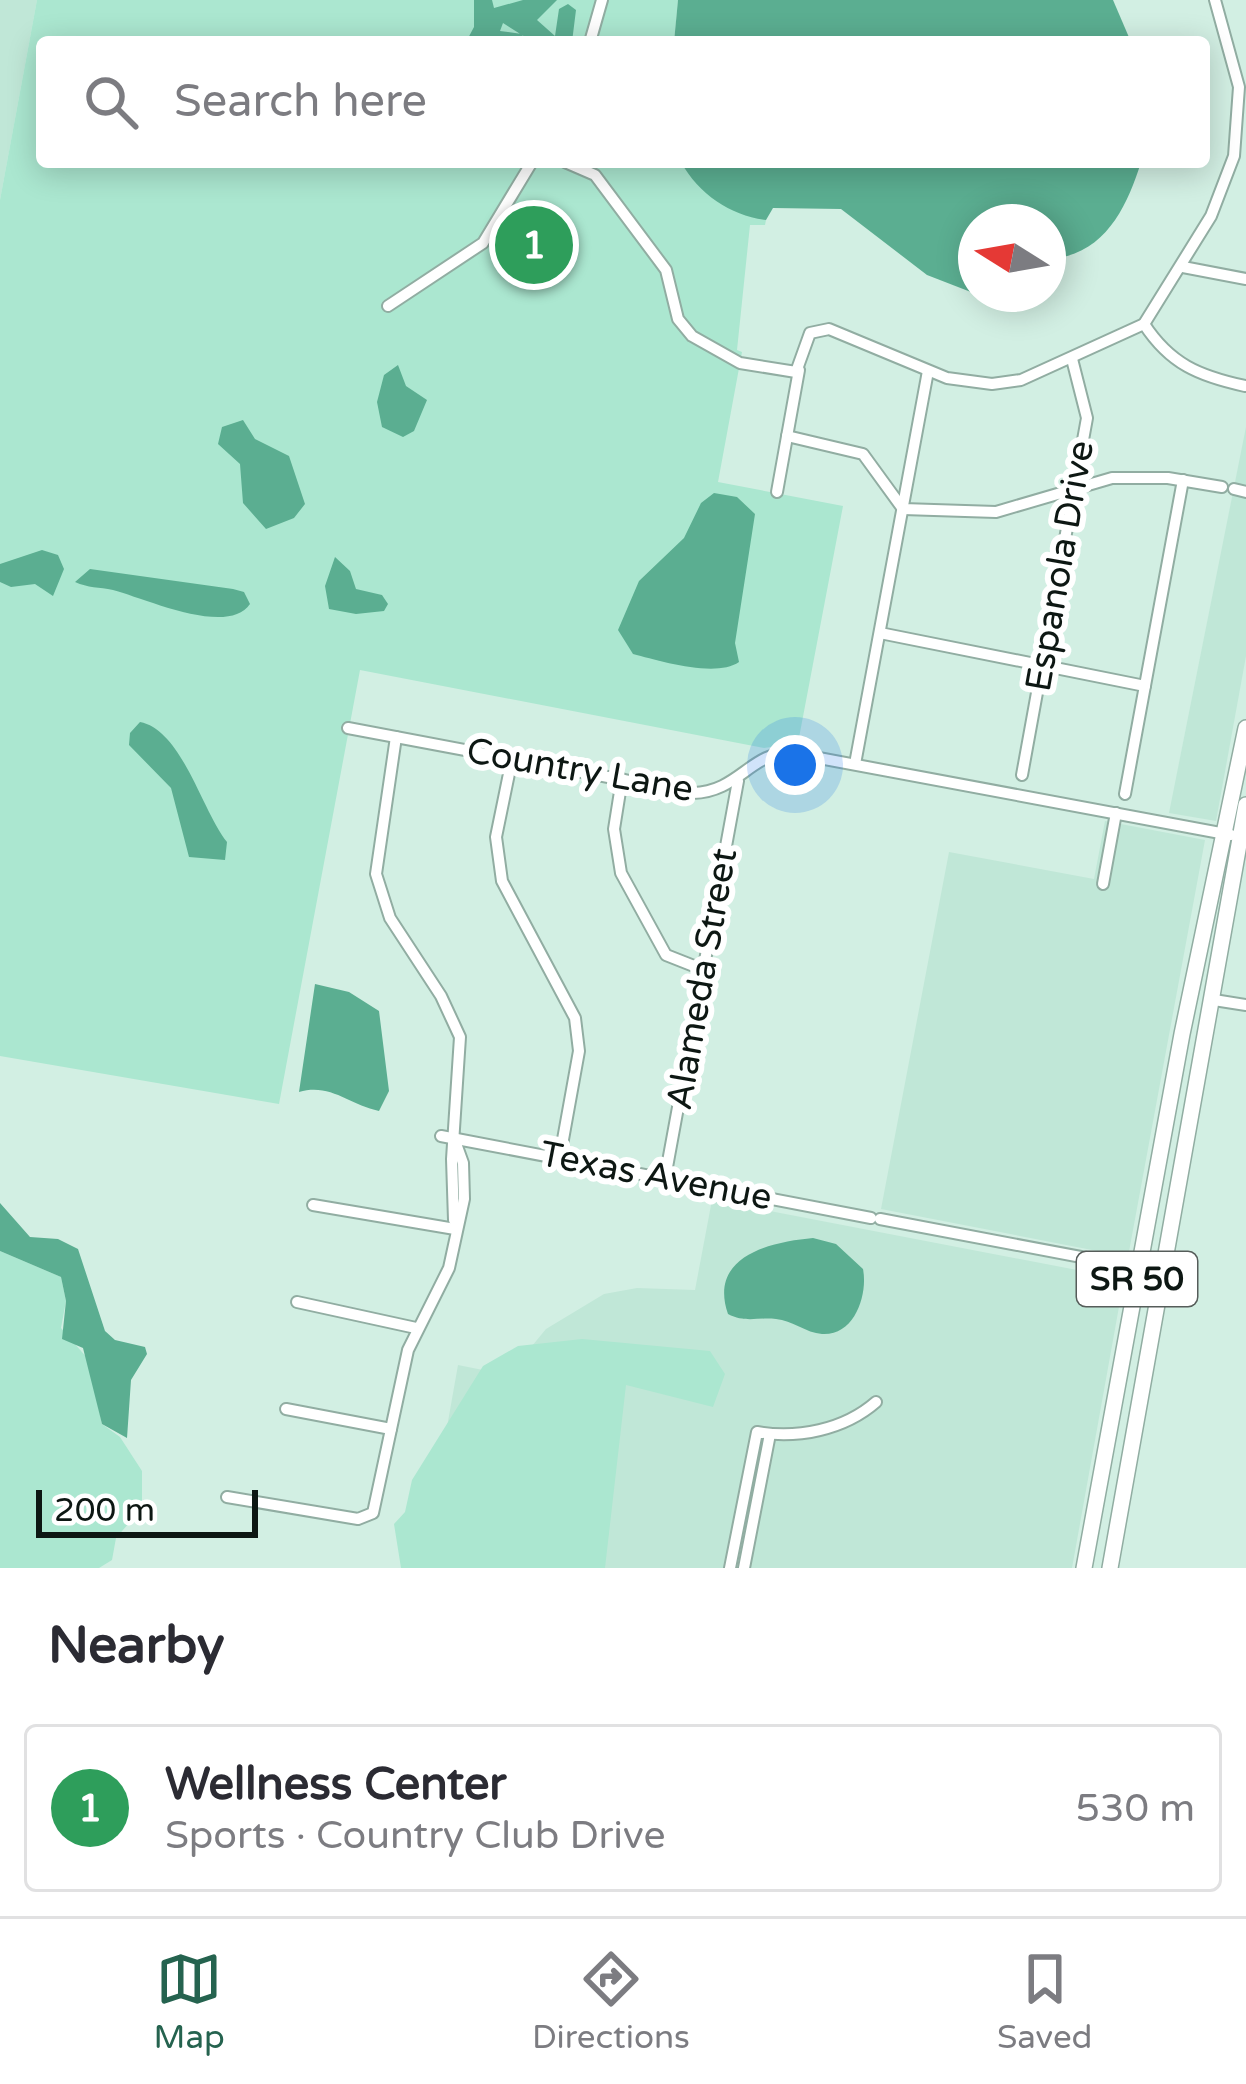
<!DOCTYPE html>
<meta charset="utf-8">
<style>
:root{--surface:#fff;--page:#f7f7f7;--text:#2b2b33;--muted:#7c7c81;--line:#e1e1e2;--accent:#25634f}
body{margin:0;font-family:"Varela Round",sans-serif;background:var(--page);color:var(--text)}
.compass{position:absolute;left:958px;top:204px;width:108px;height:108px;border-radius:50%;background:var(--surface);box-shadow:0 6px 30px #0003;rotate:281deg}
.scale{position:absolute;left:36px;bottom:30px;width:222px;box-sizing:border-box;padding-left:12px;border:6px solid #0d1713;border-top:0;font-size:33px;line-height:42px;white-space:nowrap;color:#0d1713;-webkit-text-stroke:9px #fff;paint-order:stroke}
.you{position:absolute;left:795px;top:765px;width:42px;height:42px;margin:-30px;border:9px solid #fff;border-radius:50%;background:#1a73e8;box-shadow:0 0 0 18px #1a73e833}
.badge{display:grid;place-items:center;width:78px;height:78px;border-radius:50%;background:var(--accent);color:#fff;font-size:39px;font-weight:700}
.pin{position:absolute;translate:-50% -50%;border:6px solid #fff;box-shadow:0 3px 12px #0006}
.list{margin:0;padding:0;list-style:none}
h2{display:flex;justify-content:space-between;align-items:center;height:156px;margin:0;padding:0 48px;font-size:51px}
h2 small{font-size:39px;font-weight:400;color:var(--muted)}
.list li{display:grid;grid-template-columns:78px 1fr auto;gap:36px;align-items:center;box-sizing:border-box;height:168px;margin:0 24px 24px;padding:0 24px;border:3px solid var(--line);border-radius:12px}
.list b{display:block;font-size:45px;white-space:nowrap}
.list p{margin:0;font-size:39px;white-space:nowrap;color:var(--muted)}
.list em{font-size:39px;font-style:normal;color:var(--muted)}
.icon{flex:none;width:66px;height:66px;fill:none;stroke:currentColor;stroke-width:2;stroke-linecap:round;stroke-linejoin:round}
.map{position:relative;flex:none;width:1246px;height:1568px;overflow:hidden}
.search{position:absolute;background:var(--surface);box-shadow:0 6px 30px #0003;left:36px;right:36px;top:36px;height:132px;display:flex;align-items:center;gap:30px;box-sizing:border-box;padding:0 42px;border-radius:12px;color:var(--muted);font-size:45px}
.sheet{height:348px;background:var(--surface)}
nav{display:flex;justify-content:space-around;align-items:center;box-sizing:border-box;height:168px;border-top:3px solid var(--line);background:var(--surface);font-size:33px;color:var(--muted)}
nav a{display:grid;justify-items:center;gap:6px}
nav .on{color:var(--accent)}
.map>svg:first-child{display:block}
.built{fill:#c0e7d7}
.green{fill:#abe7d0}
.water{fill:#5bae91}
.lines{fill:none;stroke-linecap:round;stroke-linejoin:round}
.minor-casing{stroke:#91ada2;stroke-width:14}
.highway-casing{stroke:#91ada2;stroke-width:18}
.minor{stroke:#fff;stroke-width:10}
.highway{stroke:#fff;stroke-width:15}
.labels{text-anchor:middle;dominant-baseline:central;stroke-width:12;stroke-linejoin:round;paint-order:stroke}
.shield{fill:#fff;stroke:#565d5a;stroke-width:3}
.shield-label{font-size:33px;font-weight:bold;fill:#0d1713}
.street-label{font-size:36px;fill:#0d1713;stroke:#fff}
</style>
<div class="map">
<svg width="1246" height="1568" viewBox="0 0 1246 1568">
<rect width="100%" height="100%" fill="#d2efe3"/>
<g class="built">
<path d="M0,0H37L0,200Z"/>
<path d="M1246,427V656L1216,821L1169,813Z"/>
<path d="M1105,821L1205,840L1128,1257L881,1209L949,852L1094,879Z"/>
<path d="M712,1200L1124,1279L1072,1568H422L458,1365L508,1375L546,1329L604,1294L637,1288L695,1290Z"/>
</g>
<g class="green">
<path d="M37,0H678L674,42H42V162H681L746,213L766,220L765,225H750L737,350L742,352L718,482L843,506L798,743L764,748L360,670L279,1104L0,1056V200Z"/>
<path d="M0,1251L61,1277L66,1301L61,1328L88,1359L102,1424L120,1437L142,1471V1508L116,1538L112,1560L99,1568H0Z"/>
<path d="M582,1339L710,1351L725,1374L713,1407L626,1385L605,1568H401L394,1524L405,1512L412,1480L483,1366L518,1346Z"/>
</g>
<g class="water">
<path d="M474,0H492L494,8L523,0H557L537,20L555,36L559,9L568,4L576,10L572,42H533L503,23L500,31L522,34L524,42H466L474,27Z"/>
<path d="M678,0H1113L1131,42H674Z"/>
<path d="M681,162H1141C1128,204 1108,247 1063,257V272L1048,286V222H976V294L927,275L841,209L773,208L766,220C732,216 699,195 681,162Z"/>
<path d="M398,365L406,386L427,400L414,431L403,437L382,427L377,402L384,375Z"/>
<path d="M243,420L255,439L289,456L305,504L294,518L266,529L243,503L240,464L218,444L222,427Z"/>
<path d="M714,493L737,497L755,514L735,643L739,662C716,678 660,661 633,654L618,630L639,581L684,538L701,503Z"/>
<path d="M42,550L58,555L64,569L53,596L35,584L11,587L0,582V564Z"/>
<path d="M335,557L350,571L356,589L382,595L388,604L384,611L356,614L329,609L325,586Z"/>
<path d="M90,569L233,589L244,592L250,604C228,637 144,598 113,590C99,587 88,588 75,582Z"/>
<path d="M140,722C182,730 202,811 227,842L225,860L189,857L171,788L129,745L130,733Z"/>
<path d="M315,984L349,992L379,1011L389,1091L379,1111C349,1105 331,1083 299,1092Z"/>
<path d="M0,1203L30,1237L58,1239L78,1249L105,1331L115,1340L145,1347L147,1354L131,1380L127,1438L102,1424L83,1348L62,1339L66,1301L61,1277L0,1251Z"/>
<path d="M813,1238L836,1244L863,1269C868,1294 855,1336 822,1334C806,1333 792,1320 776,1319C758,1317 745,1323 728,1314C708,1256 770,1242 813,1238Z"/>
</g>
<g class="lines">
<defs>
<g id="minor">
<path d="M590,42L602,0"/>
<path d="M565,162L595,175L666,270L678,319L692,336L740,363L796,372L810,333L829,329L947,378L992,384L1021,380L1144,324L1211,216L1234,156L1239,87L1215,0"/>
<path d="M1183,267L1246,279"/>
<path d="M388,306L483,243L532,162"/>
<path d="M1144,324C1170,364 1199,376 1245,386"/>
<path d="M787,436L863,454L903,509L996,512L1112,478H1168L1222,487"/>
<path d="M1234,489L1246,492"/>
<path d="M777,492L799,370"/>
<path d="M880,633L1145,686"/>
<path d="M348,728L693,793C739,792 751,751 792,753L1231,835"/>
<path d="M396,737L376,874L390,918L441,996L460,1037L452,1159L454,1220"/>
<path d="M512,759L496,837L502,881L575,1018L579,1051L560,1156"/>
<path d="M855,764L928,371"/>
<path d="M1022,775L1087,418L1072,359"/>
<path d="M622,779L614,829L621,873L666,955L704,970"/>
<path d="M1125,794L1183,480"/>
<path d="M1103,884L1116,813"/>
<path d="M1214,1000L1246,1005"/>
<path d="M441,1136L871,1218"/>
<path d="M665,1178L738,781"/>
<path d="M313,1205L455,1229"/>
<path d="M880,1219L1139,1268"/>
<path d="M297,1302L416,1328"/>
<path d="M286,1409L391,1429"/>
<path d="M227,1497L358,1519L373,1513L408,1350L449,1268L464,1199L463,1163L454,1138"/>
<path d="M730,1568L757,1432C797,1439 844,1430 876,1402"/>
<path d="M744,1568L770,1434"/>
</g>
<g id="highway">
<path d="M1084,1568L1182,1034L1246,728"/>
<path d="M1110,1568L1246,805"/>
</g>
</defs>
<use href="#minor" class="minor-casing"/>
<use href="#highway" class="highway-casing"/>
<use href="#minor" class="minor"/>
<use href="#highway" class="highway"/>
</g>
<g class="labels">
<rect class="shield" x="1077" y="1252" width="120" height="54" rx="9"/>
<g class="shield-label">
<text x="1137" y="1279">SR 50</text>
</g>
<g class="street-label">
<text transform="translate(1060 566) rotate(-80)">Espanola Drive</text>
<text transform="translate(580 770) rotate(10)">Country Lane</text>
<text transform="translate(702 979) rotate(-80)">Alameda Street</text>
<text transform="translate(656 1176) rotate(11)">Texas Avenue</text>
</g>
</g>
</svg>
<svg class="compass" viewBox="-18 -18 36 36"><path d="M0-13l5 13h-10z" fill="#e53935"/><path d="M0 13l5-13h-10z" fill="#7c7c81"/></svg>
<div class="scale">200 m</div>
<div class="you"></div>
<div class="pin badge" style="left:534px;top:245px;background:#2e9e5b">1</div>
<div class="search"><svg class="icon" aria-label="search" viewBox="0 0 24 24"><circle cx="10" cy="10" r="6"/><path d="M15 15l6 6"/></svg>Search here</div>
</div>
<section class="sheet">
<h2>Nearby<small></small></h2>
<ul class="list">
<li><span class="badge" style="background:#2e9e5b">1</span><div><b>Wellness Center</b><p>Sports · Country Club Drive</p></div><em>530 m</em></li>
</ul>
</section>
<nav>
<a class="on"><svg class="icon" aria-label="map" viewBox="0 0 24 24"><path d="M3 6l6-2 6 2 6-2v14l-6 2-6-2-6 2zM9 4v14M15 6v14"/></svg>Map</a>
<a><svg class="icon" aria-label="directions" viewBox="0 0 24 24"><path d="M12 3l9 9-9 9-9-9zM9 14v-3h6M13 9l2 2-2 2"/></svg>Directions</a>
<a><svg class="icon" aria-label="saved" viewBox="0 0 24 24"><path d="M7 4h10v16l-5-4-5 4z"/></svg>Saved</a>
</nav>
